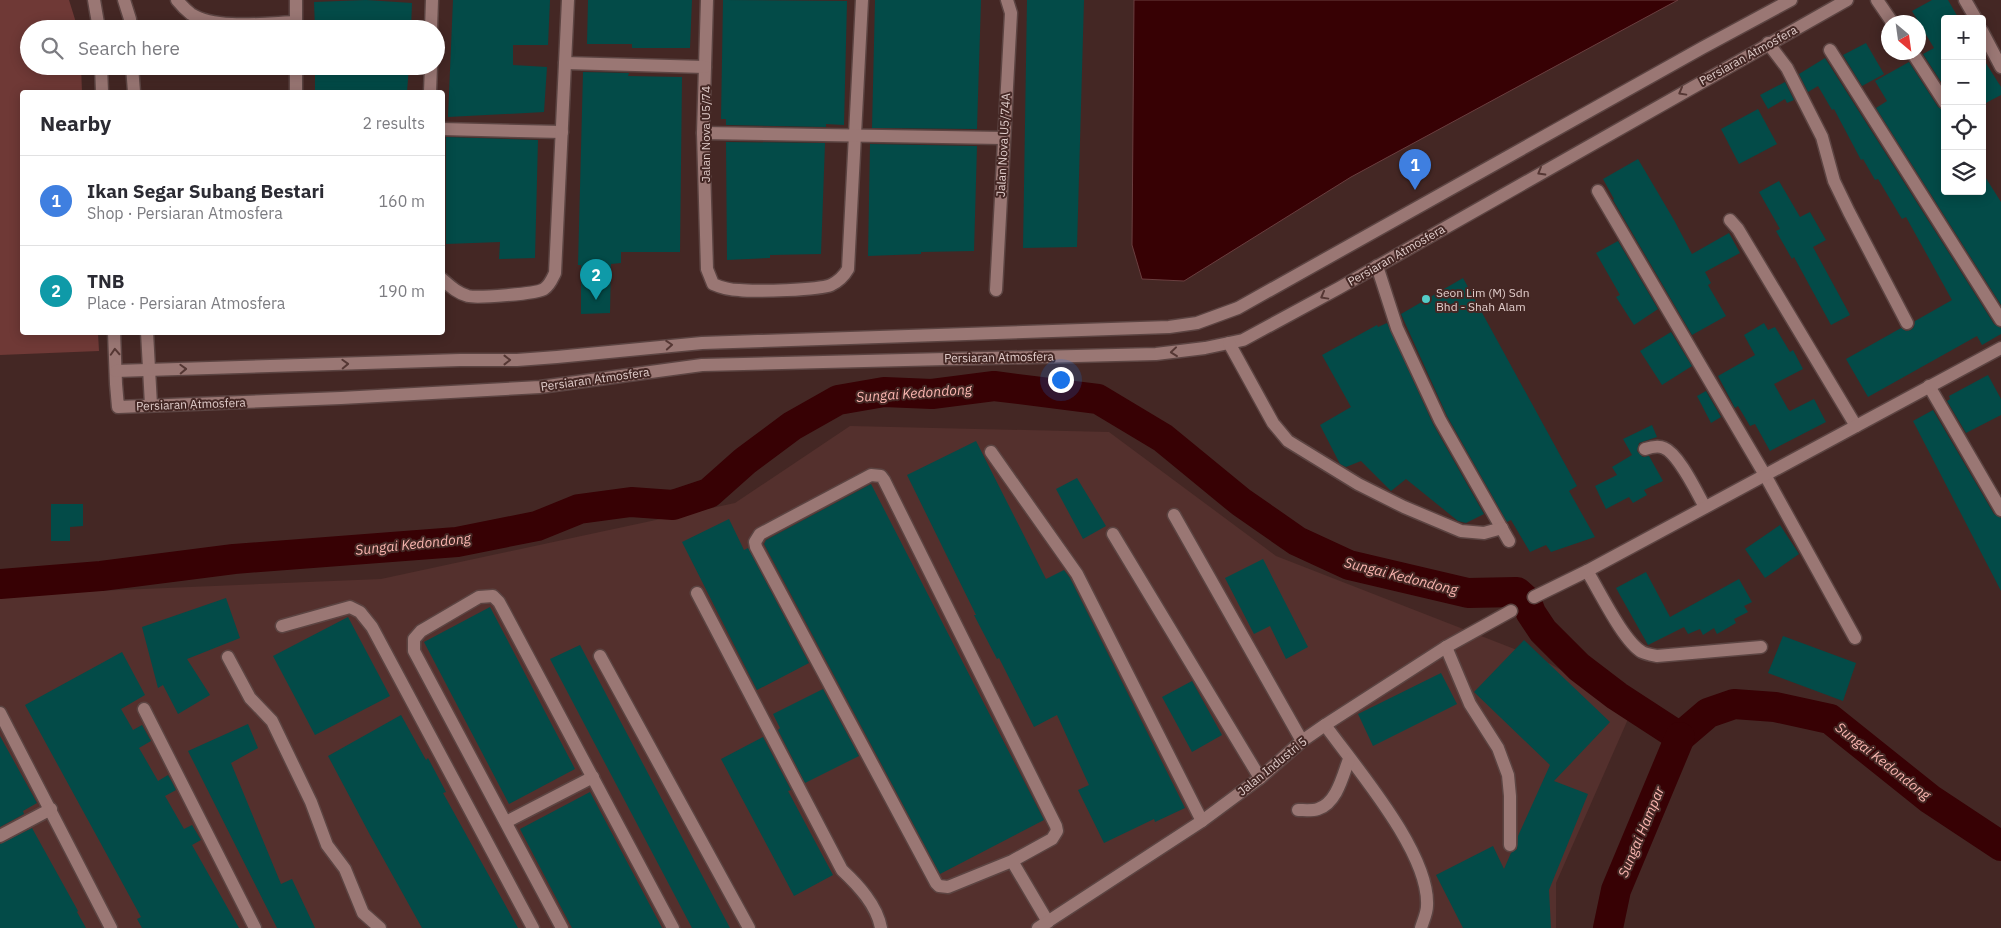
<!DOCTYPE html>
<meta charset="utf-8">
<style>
:root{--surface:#fff;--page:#f2f2f3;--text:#2b2b33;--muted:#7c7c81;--line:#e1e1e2;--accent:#3d7476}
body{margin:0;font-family:"IBM Plex Sans",sans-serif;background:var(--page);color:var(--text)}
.controls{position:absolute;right:15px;top:15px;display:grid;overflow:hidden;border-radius:5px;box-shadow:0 2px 12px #0003}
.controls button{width:45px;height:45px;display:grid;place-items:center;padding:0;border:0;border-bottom:1px solid var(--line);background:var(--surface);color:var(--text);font:25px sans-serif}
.compass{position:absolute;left:1881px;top:15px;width:45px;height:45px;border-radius:50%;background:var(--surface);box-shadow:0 2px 12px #0003;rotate:151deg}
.you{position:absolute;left:1060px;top:379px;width:18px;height:18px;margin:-12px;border:4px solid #fff;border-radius:50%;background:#1a73e8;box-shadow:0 0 0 8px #1a73e833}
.badge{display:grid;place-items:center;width:32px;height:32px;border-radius:50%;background:var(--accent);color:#fff;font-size:16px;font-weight:700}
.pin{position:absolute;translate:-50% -41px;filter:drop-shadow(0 1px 2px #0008)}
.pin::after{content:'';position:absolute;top:26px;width:18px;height:15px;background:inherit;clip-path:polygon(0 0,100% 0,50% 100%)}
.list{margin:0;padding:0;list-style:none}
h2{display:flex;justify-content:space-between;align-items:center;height:65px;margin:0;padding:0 20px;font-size:21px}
h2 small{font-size:16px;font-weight:400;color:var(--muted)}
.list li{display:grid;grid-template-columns:32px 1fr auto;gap:15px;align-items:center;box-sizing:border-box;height:90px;padding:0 20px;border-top:1px solid var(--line)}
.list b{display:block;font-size:19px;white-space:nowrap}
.list p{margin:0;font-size:16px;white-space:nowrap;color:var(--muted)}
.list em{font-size:16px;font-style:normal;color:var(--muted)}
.icon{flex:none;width:28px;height:28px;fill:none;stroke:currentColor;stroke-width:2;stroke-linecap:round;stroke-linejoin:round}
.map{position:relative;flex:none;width:2001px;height:928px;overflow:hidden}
.search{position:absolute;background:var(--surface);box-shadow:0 2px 12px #0003;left:20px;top:20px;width:425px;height:55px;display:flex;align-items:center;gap:12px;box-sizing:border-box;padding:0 18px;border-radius:28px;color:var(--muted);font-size:19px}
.panel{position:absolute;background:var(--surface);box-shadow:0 2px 12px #0003;left:20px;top:90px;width:425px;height:245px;border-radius:5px}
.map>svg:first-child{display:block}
.built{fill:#54302d}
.green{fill:#6f3936}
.water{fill:#370104;stroke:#6a3e3f}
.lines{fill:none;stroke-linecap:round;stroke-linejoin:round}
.river{stroke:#370104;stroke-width:30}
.building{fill:#034b48}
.minor-casing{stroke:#5c4442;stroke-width:15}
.minor{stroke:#9a7774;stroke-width:12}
.oneway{stroke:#553734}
.poi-dot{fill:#54cdc8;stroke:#442724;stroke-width:2}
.labels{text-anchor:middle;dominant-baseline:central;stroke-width:4;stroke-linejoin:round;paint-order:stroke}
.street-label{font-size:12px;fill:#e0ccca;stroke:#442724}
.poi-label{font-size:12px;fill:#e0ccca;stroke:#442724;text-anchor:start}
.water-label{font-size:14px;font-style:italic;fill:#fbb6b0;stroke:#442724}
</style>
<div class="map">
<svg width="2001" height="928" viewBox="0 0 2001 928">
<rect width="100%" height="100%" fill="#442724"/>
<path class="built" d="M850,426L1109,432L1276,556L1545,661L1632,710L1556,883V928H0V595L381,579L735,503Z"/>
<path class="green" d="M0,0H69L78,29H29V66H81L82,92H22V332L98,333L99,351L0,355Z"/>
<path class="water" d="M1134,0H1678L1351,177L1184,281L1142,279L1132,245Z"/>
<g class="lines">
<g class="river">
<path d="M0,584L101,576L234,559L457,542L537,526L579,509L631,502L673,505L709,493L745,461L792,426L838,400L884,392L932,394L994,386L1098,399L1163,438L1241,502L1297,541L1349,565L1468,593L1517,592L1526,600L1531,613L1543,631L1579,667L1617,696L1680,737L1708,713L1734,704L1775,707L1830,719L1930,799L2001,846"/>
<path d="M1608,928L1616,890L1680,737"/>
</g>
</g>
<g class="building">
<path d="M366,0L412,3L411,29H315L314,2Z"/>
<path d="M453,0H550L548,45H513V65L547,67L544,112L448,117Z"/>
<path d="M588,0H692L690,48H632V44H587Z"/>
<path d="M723,0L847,1L844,125L826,124V127L726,125V119H721Z"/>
<path d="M875,0H981L977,129L872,128Z"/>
<path d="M1027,0H1084L1077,247L1023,248Z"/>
<path d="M1932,0H1948L1959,19H1945V88L1923,54L1934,48L1912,11Z"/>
<path d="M1866,43L1884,74L1862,86L1843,55Z"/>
<path d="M1982,57L2001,87V95L1982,105Z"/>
<path d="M1825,58L1994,324L2001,328V334L1982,345L1977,336L1868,397L1846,359L1901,328L1906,331L1911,330L1914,327L1915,321L1952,300L1906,217L1902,219L1878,179L1875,180L1863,159L1861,160L1834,109L1832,110L1818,86L1808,92L1799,74Z"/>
<path d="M1909,62L1938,107L1945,111V191H1982V172L2001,202V305L1876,108L1887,101L1875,81Z"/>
<path d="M315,66H409L407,92H315Z"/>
<path d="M583,72L629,73L628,76L682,77L680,252H621V263L611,264L610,313L581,314V265H578Z"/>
<path d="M1785,82L1794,100L1787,103L1785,99L1768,109L1760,95Z"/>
<path d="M1758,109L1777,144L1739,164L1721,129Z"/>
<path d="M446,137L538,140L535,258L499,259L500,242L446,244Z"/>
<path d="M726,142L825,143L821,254L770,255V258L727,260Z"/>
<path d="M870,144L977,146L974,251L921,252V254L868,256Z"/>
<path d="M1638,159L1674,220L1692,254L1729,233L1740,253L1705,272L1711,283L1708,285L1726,316L1692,335L1613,200L1614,199L1603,179Z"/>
<path d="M1779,181L1800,217L1810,212L1826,240L1813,247L1850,315L1831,325L1794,257L1792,259L1776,231L1780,229L1759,192Z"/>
<path d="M1618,241L1658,309L1634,325L1616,297L1620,295L1596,253Z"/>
<path d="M1463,278L1577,486L1569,491L1595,537L1551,552L1546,545L1530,552L1511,520L1507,522L1447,416L1401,314Z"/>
<path d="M1387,323L1433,424L1484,514L1466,523L1458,521L1406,479L1391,491L1361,461L1346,467L1340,464L1320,425L1351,407L1322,355L1377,325L1378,327Z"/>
<path d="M1764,323L1768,330L1775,327L1790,352L1793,350L1803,369L1774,384L1788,409L1790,411L1814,399L1826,422L1770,451L1755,424L1750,426L1738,406L1735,408L1718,376L1755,355L1744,335Z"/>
<path d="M1671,332L1692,366L1662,385L1640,351Z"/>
<path d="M1988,375L2001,399V415L1966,433L1947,401L1950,399L1949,396Z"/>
<path d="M1706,391L1721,417L1711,423L1697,396Z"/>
<path d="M1933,410L1994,514L2001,518V591L1913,421Z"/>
<path d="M1652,425L1657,437L1639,443L1637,451L1643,457L1649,456L1663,481L1644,490L1647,495L1633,503L1629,497L1606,509L1595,486L1617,475L1612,467L1632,455L1623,439Z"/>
<path d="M976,441L1046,579L1064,570L1070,578L1185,808L1155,822L1154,819L1104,843L1078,790L1089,785L1057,715L1034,727L999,658L997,659L974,615H976L907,475Z"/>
<path d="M1077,478L1106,526L1083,539L1056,489Z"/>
<path d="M871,484L1044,820L940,874L764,544L766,540Z"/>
<path d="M51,504H83V526L70,527V541H51Z"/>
<path d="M729,519L744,550L748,548L809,663L757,690L682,542Z"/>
<path d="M1780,525L1799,554L1765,578L1745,549Z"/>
<path d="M1263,559L1308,647L1286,659L1270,626L1254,634L1225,578Z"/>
<path d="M1646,572L1670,617L1739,579L1752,602L1744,606L1748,612L1734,619L1736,623L1717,634L1714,628L1703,635L1700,629L1688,634L1684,627L1648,645L1616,588Z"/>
<path d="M226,598L240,638L187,659L210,695L178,714L163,685L158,688L142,627Z"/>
<path d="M490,607L575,769L509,804L424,642Z"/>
<path d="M348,617L390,696L315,735L273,656Z"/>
<path d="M1783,636L1856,663L1843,701L1768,673Z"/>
<path d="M1524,640L1610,722L1554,781L1588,794L1549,890L1551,928H1463L1436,875L1493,846L1504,869L1511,853L1517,849L1518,836L1550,765L1474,692Z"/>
<path d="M580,645L730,928H692L550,659Z"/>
<path d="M122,652L145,695L121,709L133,730L142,725L151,741L139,748L158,781L168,775L172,782L176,790L165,796L184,829L192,825L201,840L192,845L239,928H142L137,919L141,917L25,705Z"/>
<path d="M1441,673L1457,704L1373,746L1358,714Z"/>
<path d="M1192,681L1222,735L1192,752L1162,697Z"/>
<path d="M823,689L859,756L805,783L778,730L780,728L773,714Z"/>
<path d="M401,715L426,760L428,758L446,792L443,793L518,928H422L369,833L328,756Z"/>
<path d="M248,724L258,748L231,763L281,884L292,879L315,928H277L188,751Z"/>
<path d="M0,736L37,803L23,811L24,814L0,827Z"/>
<path d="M763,737L791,790L788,791L833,875L794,896L721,759Z"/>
<path d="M590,792L662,928H572L520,829Z"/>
<path d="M32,828L78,911L77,912L86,928H0V844Z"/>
</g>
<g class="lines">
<defs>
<g id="minor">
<path d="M94,0L99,29"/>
<path d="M124,0L130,19V29"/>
<path d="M177,0C181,5 186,10 191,14C216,30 267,23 296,22"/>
<path d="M707,0L703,133L707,269L713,284C722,288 730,290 739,290C755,292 819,290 831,285C839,281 844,276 848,269L862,0"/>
<path d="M1877,0L1892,22"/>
<path d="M1965,0L1976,19"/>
<path d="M296,29V0"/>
<path d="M431,29L432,0"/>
<path d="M1982,31L2001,67"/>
<path d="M1768,43L1787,68L1822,137L1834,181L1849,212L1907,323"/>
<path d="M1830,50L2001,320"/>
<path d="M1912,52L1945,103"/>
<path d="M565,63L705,67"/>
<path d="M101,66L102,92"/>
<path d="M132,66L134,92"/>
<path d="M296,92V66"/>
<path d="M430,92L431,66"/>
<path d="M442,129L562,132"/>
<path d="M703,133L1003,138"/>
<path d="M1598,191L1765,475L1855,638"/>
<path d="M1730,220L1738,229L1856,426"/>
<path d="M1377,266L1397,328L1440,420L1509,541"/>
<path d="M442,279C450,286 457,293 468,296C477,298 537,294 544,289C550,285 552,279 555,273L568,0"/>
<path d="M996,290L1011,13L1007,0"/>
<path d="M114,332L116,384L118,407L341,398L540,387L702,365L1156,354L1205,348L1243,340L1339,288L1847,0"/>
<path d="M147,332L151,405"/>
<path d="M1229,343L1273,423L1288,441L1358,484L1404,507L1461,531L1484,533L1502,528"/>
<path d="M116,371L460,360H517L557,357L702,343L1169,327L1197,323L1238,308L1702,48L1791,0"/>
<path d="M1929,386L2001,510"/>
<path d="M1645,449C1651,447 1658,445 1664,448C1679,454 1697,493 1705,507"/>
<path d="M991,452L1077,574L1202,821"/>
<path d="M1174,515L1302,741"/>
<path d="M1113,534L1260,778"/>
<path d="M1587,571C1599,590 1623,641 1642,652C1646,654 1652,655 1657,656L1761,647"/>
<path d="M697,593L842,870C858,885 877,905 881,928"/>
<path d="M1534,597L1587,571L2001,348"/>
<path d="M282,626L350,607L360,612L372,627L533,928"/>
<path d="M1446,647L1470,704L1498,748L1508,775L1510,796V845"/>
<path d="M600,656L749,928"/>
<path d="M228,657L250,698L272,721L311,802L327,845L345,869L363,913L380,928"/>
<path d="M144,709L255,928"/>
<path d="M0,713L111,928"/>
<path d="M1325,725C1356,768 1430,853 1427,906C1427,913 1423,921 1421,928"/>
<path d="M1298,810C1304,810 1312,811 1318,809C1337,803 1343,775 1349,759"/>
<path d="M506,822L593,777"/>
<path d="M0,836L51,809"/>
<path d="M1012,861L1052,839L1057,831L1056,826L884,480L881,476L871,475L760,534L755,542L756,547L936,883L939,886L948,887L1012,861L1048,922"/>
<path d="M562,928L414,651V639L421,631L479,597L493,596L499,602L673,928"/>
<path d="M1038,928L1202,821L1260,778L1302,741L1325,725L1446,647L1511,611"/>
</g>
</defs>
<use href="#minor" class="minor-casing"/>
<use href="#minor" class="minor"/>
</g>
<defs><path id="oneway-chevron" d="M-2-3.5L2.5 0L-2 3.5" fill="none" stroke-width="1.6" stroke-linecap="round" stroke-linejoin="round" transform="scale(1.25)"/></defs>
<g class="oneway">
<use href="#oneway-chevron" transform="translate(1682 92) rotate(151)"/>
<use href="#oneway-chevron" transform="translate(1541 172) rotate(150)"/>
<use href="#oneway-chevron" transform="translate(1324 296) rotate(151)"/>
<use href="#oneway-chevron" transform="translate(669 345) rotate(-4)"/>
<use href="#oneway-chevron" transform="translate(115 352) rotate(-93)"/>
<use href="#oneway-chevron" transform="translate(1174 352) rotate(174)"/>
<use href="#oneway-chevron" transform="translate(507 360)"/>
<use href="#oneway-chevron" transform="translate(345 364) rotate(-2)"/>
<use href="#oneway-chevron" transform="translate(183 369) rotate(-2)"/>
</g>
<circle class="poi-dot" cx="1426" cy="299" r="5"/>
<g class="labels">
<g class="street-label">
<text transform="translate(1748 55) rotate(-29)">Persiaran Atmosfera</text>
<text transform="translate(705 134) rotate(-90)">Jalan Nova U5/74</text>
<text transform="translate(1003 145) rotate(-87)">Jalan Nova U5/74A</text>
<text transform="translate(1396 255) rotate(-30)">Persiaran Atmosfera</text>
<text transform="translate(999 357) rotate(-1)">Persiaran Atmosfera</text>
<text transform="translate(595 379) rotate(-8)">Persiaran Atmosfera</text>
<text transform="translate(191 404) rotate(-2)">Persiaran Atmosfera</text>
<text transform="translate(1272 766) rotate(-39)">Jalan Industri 5</text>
</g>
<g class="poi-label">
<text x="1436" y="292">Seon Lim (M) Sdn<tspan x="1436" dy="14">Bhd - Shah Alam</tspan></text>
</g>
<g class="water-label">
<text transform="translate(914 393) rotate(-4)">Sungai Kedondong</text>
<text transform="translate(413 544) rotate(-6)">Sungai Kedondong</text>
<text transform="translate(1401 576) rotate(14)">Sungai Kedondong</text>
<text transform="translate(1883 761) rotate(38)">Sungai Kedondong</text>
<text transform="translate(1641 832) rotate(-67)">Sungai Hampar</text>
</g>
</g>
</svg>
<div class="controls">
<button>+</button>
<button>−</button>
<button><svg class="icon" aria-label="locate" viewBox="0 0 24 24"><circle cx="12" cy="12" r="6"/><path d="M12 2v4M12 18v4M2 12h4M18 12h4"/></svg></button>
<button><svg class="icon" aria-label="layers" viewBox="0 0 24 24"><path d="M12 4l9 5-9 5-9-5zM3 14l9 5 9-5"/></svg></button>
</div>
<svg class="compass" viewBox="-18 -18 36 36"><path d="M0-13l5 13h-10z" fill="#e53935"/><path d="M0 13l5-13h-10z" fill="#7c7c81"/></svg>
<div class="you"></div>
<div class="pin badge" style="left:1415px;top:190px;background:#3f7fe0">1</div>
<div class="pin badge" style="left:596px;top:300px;background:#0f9aa8">2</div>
<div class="search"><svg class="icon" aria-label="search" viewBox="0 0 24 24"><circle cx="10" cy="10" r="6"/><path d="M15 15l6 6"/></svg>Search here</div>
<section class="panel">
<h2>Nearby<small>2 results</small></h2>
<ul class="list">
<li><span class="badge" style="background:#3f7fe0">1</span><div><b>Ikan Segar Subang Bestari</b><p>Shop · Persiaran Atmosfera</p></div><em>160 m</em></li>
<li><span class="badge" style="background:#0f9aa8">2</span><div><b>TNB</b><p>Place · Persiaran Atmosfera</p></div><em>190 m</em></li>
</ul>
</section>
</div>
